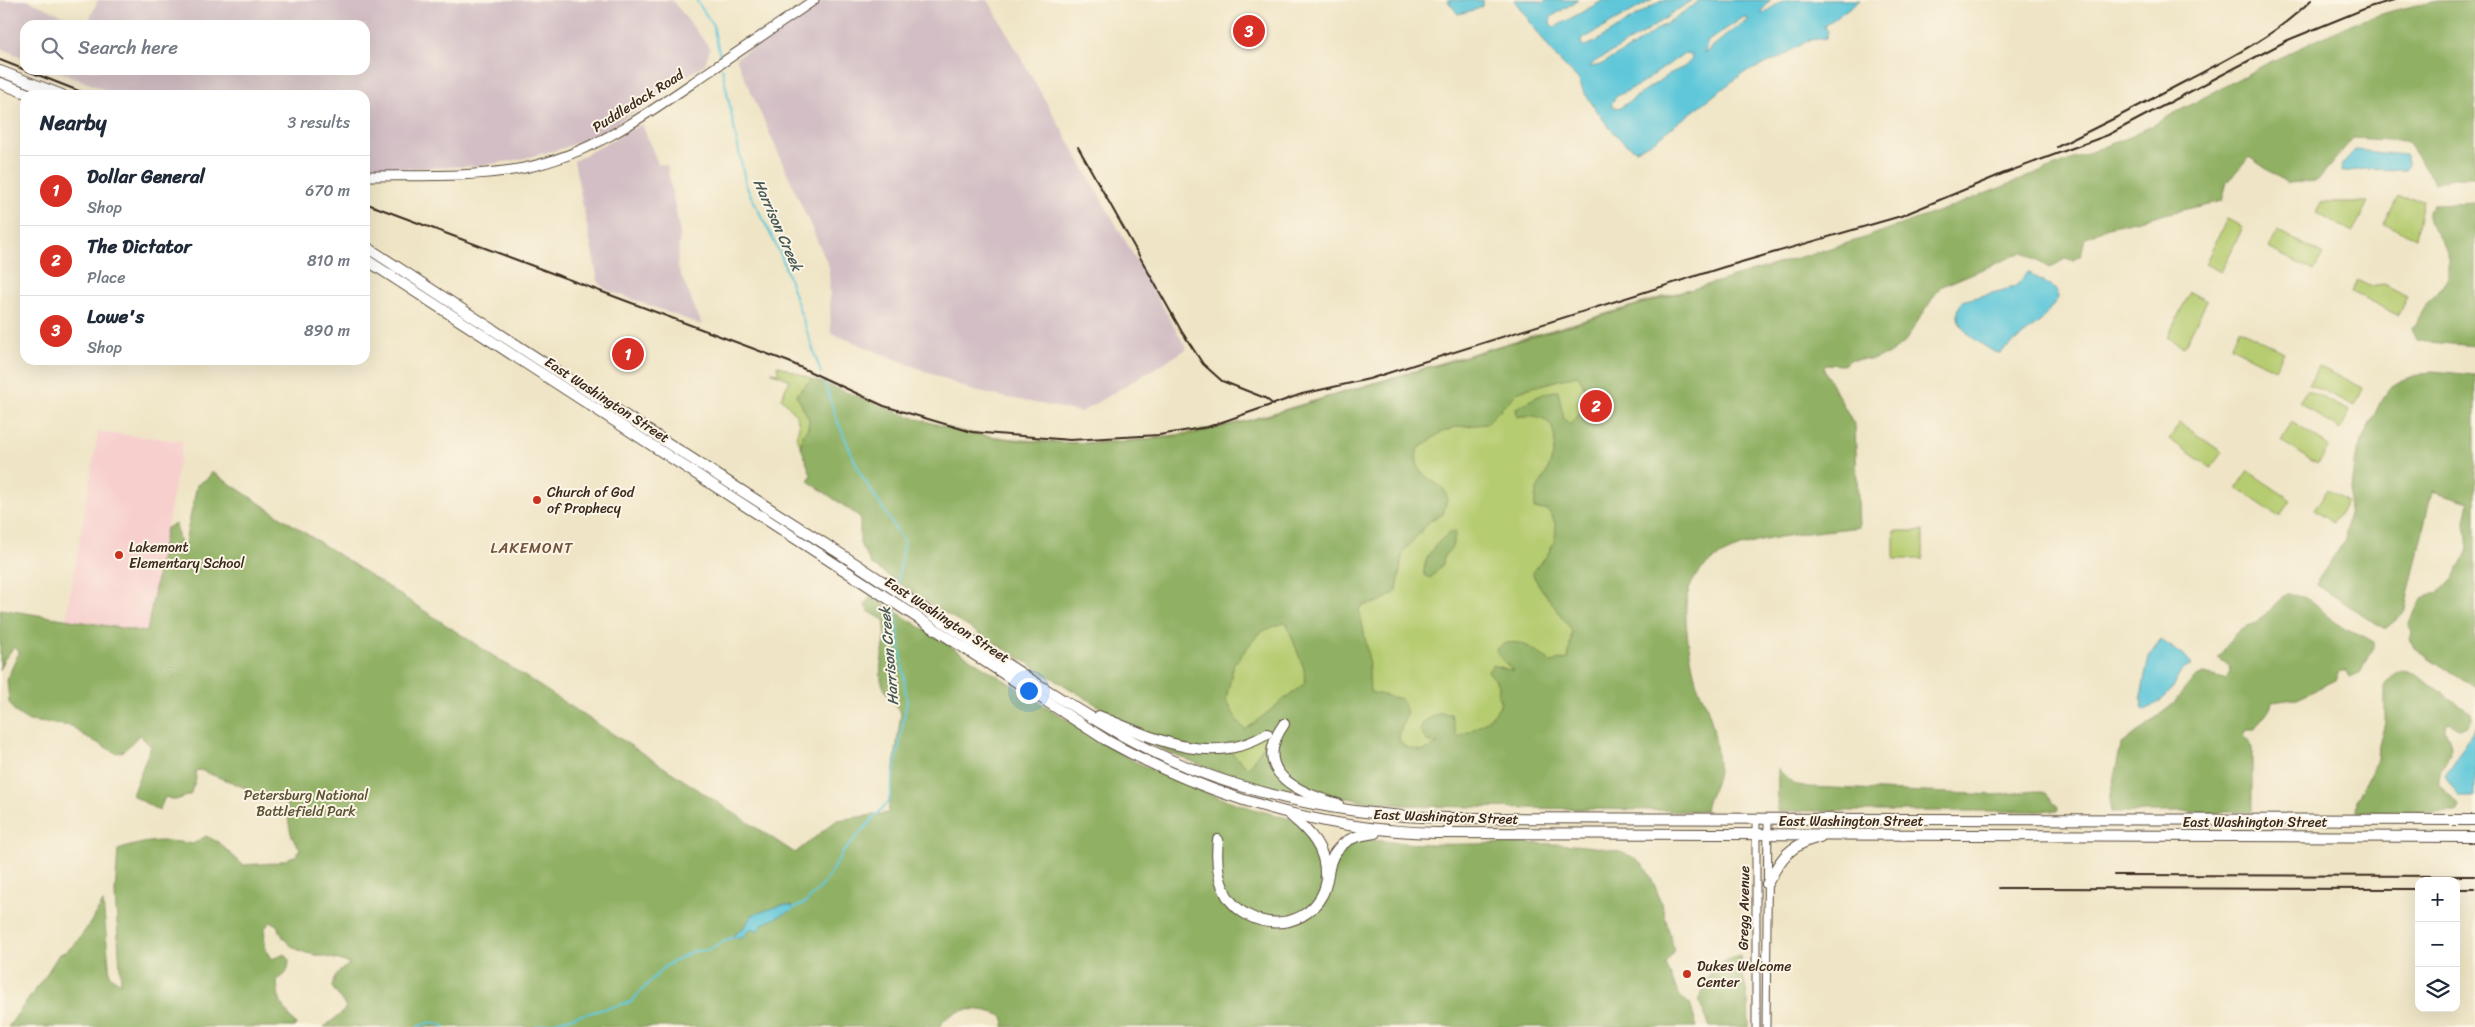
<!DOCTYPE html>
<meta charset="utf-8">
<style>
:root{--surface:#fff;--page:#f6f6f7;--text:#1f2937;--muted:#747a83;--line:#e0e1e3;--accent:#d93025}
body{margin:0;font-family:Sriracha,sans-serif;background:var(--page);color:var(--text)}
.controls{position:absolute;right:15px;bottom:15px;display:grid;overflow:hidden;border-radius:10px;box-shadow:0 5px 20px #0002}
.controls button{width:45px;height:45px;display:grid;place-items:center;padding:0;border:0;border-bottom:1px solid var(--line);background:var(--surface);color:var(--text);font:25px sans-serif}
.you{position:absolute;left:1028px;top:690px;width:18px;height:18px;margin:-12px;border:4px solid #fff;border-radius:50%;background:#1a73e8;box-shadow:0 0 0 8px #1a73e833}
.badge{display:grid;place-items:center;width:32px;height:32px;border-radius:50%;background:var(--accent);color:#fff;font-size:16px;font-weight:700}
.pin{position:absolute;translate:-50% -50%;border:2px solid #fff;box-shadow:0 1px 5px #0006}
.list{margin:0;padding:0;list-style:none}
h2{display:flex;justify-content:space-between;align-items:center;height:65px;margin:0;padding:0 20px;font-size:21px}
h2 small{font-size:16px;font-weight:400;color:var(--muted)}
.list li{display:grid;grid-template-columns:32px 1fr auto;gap:15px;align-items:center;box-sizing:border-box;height:70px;padding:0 20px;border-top:1px solid var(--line)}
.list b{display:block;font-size:19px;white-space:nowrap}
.list p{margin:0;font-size:16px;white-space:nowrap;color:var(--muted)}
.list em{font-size:16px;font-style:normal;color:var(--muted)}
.icon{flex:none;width:28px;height:28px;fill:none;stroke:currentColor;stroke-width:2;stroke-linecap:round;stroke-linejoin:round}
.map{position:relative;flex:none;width:2475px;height:1027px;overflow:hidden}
.search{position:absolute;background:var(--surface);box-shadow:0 5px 20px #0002;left:20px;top:20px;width:350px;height:55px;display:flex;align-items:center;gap:12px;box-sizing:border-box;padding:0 18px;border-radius:15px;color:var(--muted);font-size:19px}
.panel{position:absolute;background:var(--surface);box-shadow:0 5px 20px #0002;left:20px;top:90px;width:350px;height:275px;border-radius:15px}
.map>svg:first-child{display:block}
.built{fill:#f7d0ce}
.industrial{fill:#d2bec4}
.green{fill:#b6cc71;stroke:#787b48}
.forest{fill:#90b063;stroke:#666d40;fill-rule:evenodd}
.water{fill:#5ec7d9;stroke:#4c787c;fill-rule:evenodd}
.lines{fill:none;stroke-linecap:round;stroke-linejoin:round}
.stream{stroke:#5ec7d9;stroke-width:2}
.minor-casing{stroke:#564637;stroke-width:9}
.major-casing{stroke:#564637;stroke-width:11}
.highway-casing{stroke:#564637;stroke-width:12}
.minor{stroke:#fff;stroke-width:7}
.major{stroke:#fff;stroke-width:9}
.highway{stroke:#fff;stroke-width:10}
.rail{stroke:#3b2a1e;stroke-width:2}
.poi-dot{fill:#c8321e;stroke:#fcf5e5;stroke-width:2}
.labels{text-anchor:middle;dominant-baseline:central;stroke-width:4;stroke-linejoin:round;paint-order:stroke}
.street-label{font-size:14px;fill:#3b2a1e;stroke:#fcf5e5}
.poi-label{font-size:14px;fill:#3b2a1e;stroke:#fcf5e5;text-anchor:start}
.park-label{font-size:14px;fill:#5a5233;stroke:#fcf5e5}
.water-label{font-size:15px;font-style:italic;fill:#465956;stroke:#fcf5e5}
.neighbourhood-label{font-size:15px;letter-spacing:1px;fill:#72533b;stroke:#fcf5e5}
</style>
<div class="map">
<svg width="2475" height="1027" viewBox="0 0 2475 1027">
<rect width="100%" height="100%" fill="#fcf5e5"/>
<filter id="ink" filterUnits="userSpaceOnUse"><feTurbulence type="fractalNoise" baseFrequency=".02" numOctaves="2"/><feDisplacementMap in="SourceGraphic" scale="10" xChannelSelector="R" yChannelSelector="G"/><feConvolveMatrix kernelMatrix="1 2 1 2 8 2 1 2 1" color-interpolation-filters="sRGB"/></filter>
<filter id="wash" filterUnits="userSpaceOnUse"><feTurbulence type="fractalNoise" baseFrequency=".0096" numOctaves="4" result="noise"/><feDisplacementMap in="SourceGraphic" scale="20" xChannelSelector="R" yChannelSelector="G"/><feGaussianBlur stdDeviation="1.12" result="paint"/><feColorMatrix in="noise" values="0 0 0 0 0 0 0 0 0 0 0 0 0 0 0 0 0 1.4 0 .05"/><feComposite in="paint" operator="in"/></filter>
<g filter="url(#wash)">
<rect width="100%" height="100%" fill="#efe5c6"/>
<path class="built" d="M98,432L183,441L147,632L66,619Z"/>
<g class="industrial">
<path d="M0,0H27L85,25H25V58L0,48Z"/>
<path d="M98,0H672L710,48L705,64L613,126L564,148L518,160L477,166L365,170V95H118L55,70H365V25H87Z"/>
<path d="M825,0H988L1187,349L1081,412L974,391L831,333L829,267L736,58Z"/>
<path d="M642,124L658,164L667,165L680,233L677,266L702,325L605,289L598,281L574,161Z"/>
</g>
<g class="green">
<path d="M2398,197L2423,200L2416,238L2384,224Z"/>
<path d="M2321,202H2368L2353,232L2316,213Z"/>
<path d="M2227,219L2243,227L2221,272L2205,264Z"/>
<path d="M2277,231L2323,254L2314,271L2268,248Z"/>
<path d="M2357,280L2369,286L2384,284L2407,296L2398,315L2352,292Z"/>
<path d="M1689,289L1588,809L1399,805L1331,796L1297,789L1125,722L984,631L929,425C1046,450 1129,448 1246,421Z"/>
<path d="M2190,292L2207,301L2184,347L2167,338Z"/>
<path d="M2239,329L2284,352L2275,369L2231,347Z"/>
<path d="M777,365L812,379L800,390L809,419L808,428L802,435L801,447L796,436C804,420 793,410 781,398L790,380L771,372L779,373Z"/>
<path d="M2318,366L2363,388L2355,406L2309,384Z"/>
<path d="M2307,390L2350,411L2340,430L2299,402Z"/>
<path d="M2292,422L2329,446L2317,464L2281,441Z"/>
<path d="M2180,423L2222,452L2211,468L2169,439Z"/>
<path d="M2248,471L2291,500L2279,517L2237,488Z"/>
<path d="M2328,489L2347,502L2333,523L2314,510Z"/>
<rect x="1894" y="531" width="29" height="28"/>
</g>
<g class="forest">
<path d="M2475,0V177H2457L2435,183L2406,141L2353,138L2317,181L2287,183L2249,157L2227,182L2222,201L2108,227L2085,238L2081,255L2073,260L2065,259L2049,268L2023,252L1940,287L1903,344L1887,355L1872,359H1852L1843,365L1825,364L1824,370L1855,426L1859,527C1812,534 1707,535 1689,590C1681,612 1690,654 1695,677C1698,690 1706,702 1710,716C1714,730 1717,749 1718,765C1719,783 1707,794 1705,811L1422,806L1365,801L1291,788L1292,792L1288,793L1223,774L1139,740L1135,728L927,602L871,564L860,544V517L808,481L811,475L801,447L802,435L808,428L809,419L796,395L812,379L911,417L967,433L1021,441L1074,443H1121L1193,434L1259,418L1861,239L1951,207L2134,135L2266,64L2353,23L2395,10L2437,1ZM1577,375C1592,390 1585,412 1570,424L1564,419L1558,391C1544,391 1529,401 1516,408L1517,417C1557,409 1561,439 1548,469C1546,476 1540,483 1537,490C1535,496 1535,503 1534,509L1547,510C1567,531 1549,556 1532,572C1534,582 1564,618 1572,631L1568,659L1550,662C1536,650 1514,633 1496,649L1498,655L1513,671L1493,665L1488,671L1499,685L1498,696L1501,703C1493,720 1474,730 1457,737L1451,714L1440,713L1423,722L1420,731L1427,741L1438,744L1423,751L1405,747L1399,739C1401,721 1413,715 1401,699L1370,692L1368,652L1359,609L1364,605C1375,605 1388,598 1397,591L1403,552L1431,520L1443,514C1444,509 1447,503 1447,498C1446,479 1412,483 1417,450L1440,433L1456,427L1486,424L1519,391ZM1286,622L1304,669L1305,683L1245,730L1236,719L1226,699L1234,664L1260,632ZM1270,730L1267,741L1248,768L1223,745L1250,739Z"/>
<path d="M2475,203V346L2417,341L2412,329L2427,303L2437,294L2448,278V252L2428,221V211L2433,205Z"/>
<path d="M2432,371L2475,375V688L2414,648L2410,639L2412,633L2409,625L2421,598L2438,593L2453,577L2463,561L2468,549L2465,521L2469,502L2432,491L2404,613L2385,629L2317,585L2318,580L2345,540L2354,464L2361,442L2382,399L2392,386L2402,380Z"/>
<path d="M212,472L795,853L837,820L888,813L901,713C894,703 883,691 881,679C878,660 889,641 884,620L868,611L865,605L871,596L1126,757C1183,786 1237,806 1299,821L1309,835L1323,873L1337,854L1358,838C1382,841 1406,844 1430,844C1474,846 1611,835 1640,862C1658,879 1667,926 1674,950L1666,964L1679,996L1690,1004L1697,1027H1003L1005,1023L1002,1016C983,1007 950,1005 940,1027H324L342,1013L346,1007L332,987C334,974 340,970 350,964C320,951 290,961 277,925L271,922L265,928C264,938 264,952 272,959L285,954L289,959C289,970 287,975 277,980C278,1004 283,1007 296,1025L294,1027H8L46,975L59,954C75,952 94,916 103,902L110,976L121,983L115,893L118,850C147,840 164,839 193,844L206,836L218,842L243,865L275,863L296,856L300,848C287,835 290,821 286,804L200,770L195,771L196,779L190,795L176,800L165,797L159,811L132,795L151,746L139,735L124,751L116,753L83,735L72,726L29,721L15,712L9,702L7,679L19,652L14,647L3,661L0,670V609L147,632L166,528L176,524L182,556L197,485L208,478Z"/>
<path d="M1451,532H1456L1452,547L1444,556L1443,564L1430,579L1424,574C1424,555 1436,543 1451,532Z"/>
<path d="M2287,594C2312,593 2325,617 2345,629C2354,634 2365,636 2374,642V648L2360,673L2349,677L2346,671H2340L2336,680L2295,699L2272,702C2271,712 2260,720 2255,729H2247L2244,736L2250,741L2252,749V812H2111L2109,800L2121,745L2172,705L2194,678L2204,674L2225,679L2231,673L2230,666L2218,658L2238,630L2256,623Z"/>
<path d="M2403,671L2413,673L2472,713V719L2467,726L2458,728L2449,722L2445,725C2444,733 2451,739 2451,748C2451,757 2436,774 2438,781C2441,789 2451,797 2457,803L2459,807L2458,812H2356L2357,799L2378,759L2379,744L2385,722V686L2395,673Z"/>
<path d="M1778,769L1793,784L1809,787L1996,795L2036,791L2046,793L2058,807V811H1777Z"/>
<path d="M1740,956L1748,1002L1749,1027H1710L1699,1001C1709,974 1710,963 1740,956Z"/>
</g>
<g class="water">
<path d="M1447,0H1483V5L1478,9L1458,14Z"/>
<path d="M1514,0H1535L1543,3L1547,0H1578L1551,17L1550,24L1555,27L1604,0H1652L1581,40L1582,47L1593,43L1662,0H1692L1641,35L1596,61L1591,65V67L1600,65L1632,47L1701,0H1771L1762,10V14L1784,0H1860L1824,26L1828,31L1826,38L1809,40L1779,58L1742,74L1651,143L1636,150L1623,142L1608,126L1583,91L1579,80L1555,56ZM1744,17L1749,20L1729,33L1704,54L1708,41ZM1683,54L1691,55L1692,59L1684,67L1669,74L1620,108L1613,107L1611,103L1617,96L1641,84Z"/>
<path d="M2355,150L2405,155L2409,165L2405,170L2365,169L2341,172L2342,164Z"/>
<path d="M2028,272L2057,290L2058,298L2041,321L2000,353L1994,352C1976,340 1947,326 1962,301L2015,287Z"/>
<path d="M2160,640L2185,657L2192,665C2177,668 2178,681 2170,691C2165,700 2153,704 2145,711L2142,709L2141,696L2149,657Z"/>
<path d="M2475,728V797H2460L2445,776Z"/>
<path d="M782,905L792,906V910L763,924L759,930L750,929L743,938H731L744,927L752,915Z"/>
</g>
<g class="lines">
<g class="stream">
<path d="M696,0L713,25L721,61"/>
<path d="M722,68L746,186L781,255L821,373"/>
<path d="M824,381L837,420L860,473L904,542L897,588"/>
<path d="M790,910L805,903L823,885L843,852L889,801L907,701L895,607"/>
<path d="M418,1027C429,1022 434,1020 445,1027"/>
<path d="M536,1027L631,1002L664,967L693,951L708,950L733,937"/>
</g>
</g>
</g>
<g filter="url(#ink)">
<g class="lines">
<defs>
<g id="minor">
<path d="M1756,1027V819"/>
<path d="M1766,1027L1768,819"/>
</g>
<path id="major" d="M365,176C417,175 472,178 524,168C593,154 647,114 704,75C741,50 778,25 814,0"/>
<g id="highway">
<path d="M0,71L62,95"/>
<path d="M0,83L31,95"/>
<path d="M365,246C521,348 678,451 836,551C904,595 970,641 1039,685C1088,716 1137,747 1192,769C1274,801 1360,816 1447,818L2475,820"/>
<path d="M365,259L1106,740C1209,797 1319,830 1437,833L2475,837"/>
<path d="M1099,716C1152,738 1212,768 1267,734"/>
<path d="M1284,724C1249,773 1300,793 1338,804"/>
<path d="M1291,816C1310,832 1326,848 1325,875"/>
<path d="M1218,840C1216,859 1217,879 1227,896C1249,930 1302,933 1322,895C1330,881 1326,861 1338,849C1348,837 1361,835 1375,833"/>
<path d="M1767,884C1781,858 1789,845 1820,837"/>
</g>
</defs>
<use href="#minor" class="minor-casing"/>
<use href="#major" class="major-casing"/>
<use href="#highway" class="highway-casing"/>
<use href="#minor" class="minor"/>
<use href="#major" class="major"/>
<use href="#highway" class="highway"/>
<g class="rail">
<path d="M0,60L89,95"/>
<path d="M1078,147L1182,332L1203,364L1222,381L1265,398L1274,405"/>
<path d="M2057,147C2100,126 2143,104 2186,81C2230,58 2275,36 2311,0"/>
<path d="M365,203L789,362L884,406L972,432L1070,440L1159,435L1208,427L1302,394L1369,379L1724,267L1901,216L2002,174L2108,135L2288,40L2369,7L2394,0"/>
<path d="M2114,875L2475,876"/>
<path d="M1999,888L2419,889"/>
<path d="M2456,889H2475"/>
</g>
</g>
</g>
<g class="poi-dot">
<circle cx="537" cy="500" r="5"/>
<circle cx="119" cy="555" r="5"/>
<circle cx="1687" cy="974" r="5"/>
</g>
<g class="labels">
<g class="street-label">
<text transform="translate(638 101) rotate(-32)">Puddledock Road</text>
<text transform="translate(607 400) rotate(33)">East Washington Street</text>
<text transform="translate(947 620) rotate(33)">East Washington Street</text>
<text transform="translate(1446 817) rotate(2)">East Washington Street</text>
<text x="1851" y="821">East Washington Street</text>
<text x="2255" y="822">East Washington Street</text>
<text transform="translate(1744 908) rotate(-89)">Gregg Avenue</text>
</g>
<g class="poi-label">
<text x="547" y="492">Church of God<tspan x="547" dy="16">of Prophecy</tspan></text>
<text x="129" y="547">Lakemont<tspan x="129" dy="16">Elementary School</tspan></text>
<text x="1697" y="966">Dukes Welcome<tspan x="1697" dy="16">Center</tspan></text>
</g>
<g class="park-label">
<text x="306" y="795">Petersburg National<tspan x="306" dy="16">Battlefield Park</tspan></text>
</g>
<g class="water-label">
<text transform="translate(778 225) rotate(66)">Harrison Creek</text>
<text transform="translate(889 656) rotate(-95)">Harrison Creek</text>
</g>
<g class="neighbourhood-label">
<text x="532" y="548">LAKEMONT</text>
</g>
</g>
</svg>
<div class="controls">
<button>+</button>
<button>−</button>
<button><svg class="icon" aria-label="layers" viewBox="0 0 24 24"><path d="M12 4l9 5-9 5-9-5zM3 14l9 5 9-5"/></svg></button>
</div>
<div class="you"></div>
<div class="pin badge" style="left:628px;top:354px">1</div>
<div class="pin badge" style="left:1596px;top:406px">2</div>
<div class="pin badge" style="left:1249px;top:31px">3</div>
<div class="search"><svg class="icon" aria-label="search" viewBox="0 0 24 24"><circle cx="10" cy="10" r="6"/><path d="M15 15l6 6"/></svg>Search here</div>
<section class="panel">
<h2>Nearby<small>3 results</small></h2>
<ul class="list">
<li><span class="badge">1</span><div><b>Dollar General</b><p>Shop</p></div><em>670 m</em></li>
<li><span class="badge">2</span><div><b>The Dictator</b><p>Place</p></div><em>810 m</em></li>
<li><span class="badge">3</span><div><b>Lowe's</b><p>Shop</p></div><em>890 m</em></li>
</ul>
</section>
</div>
